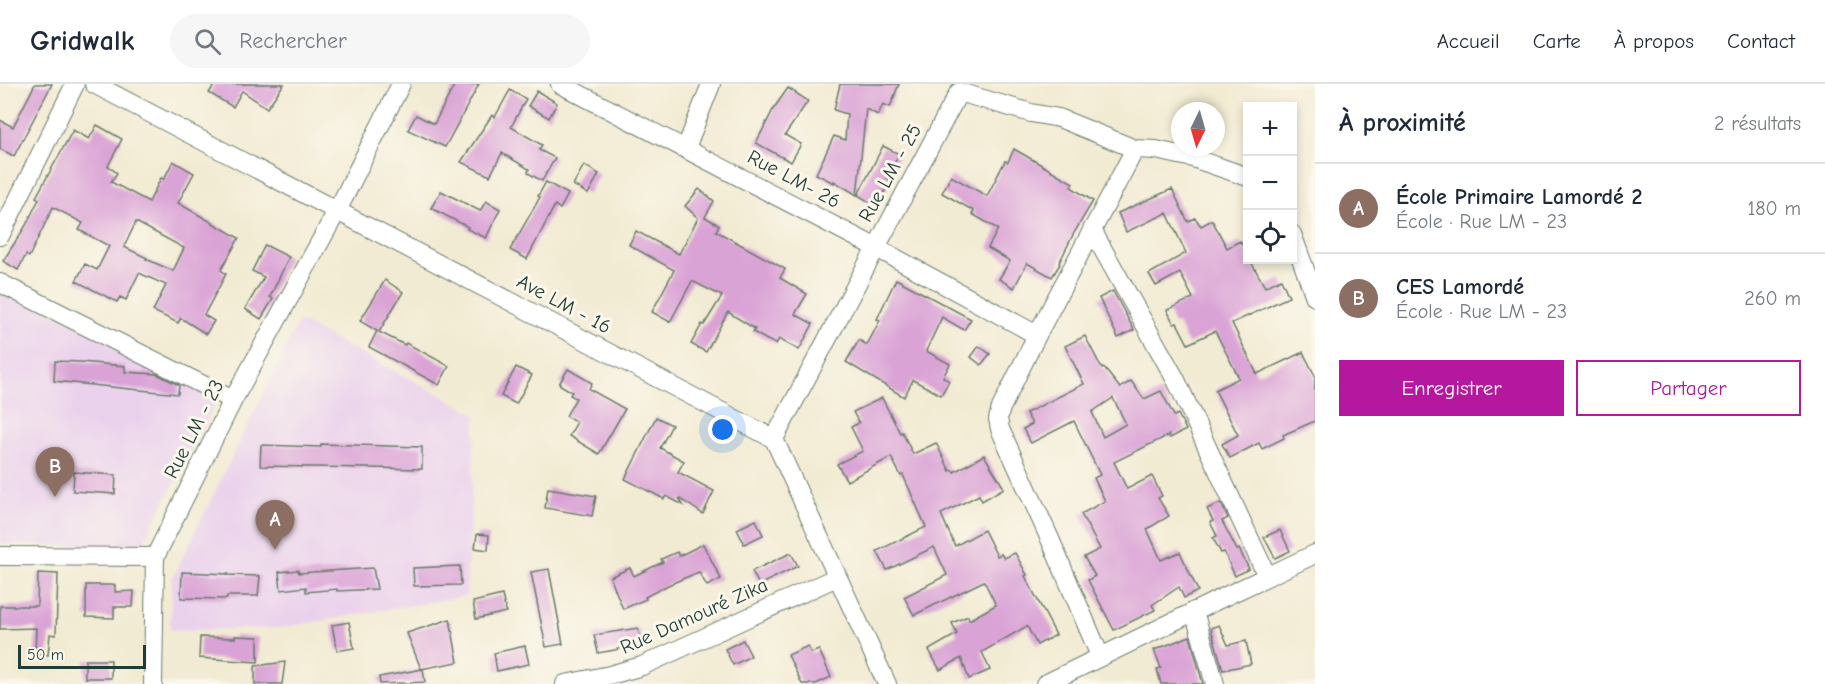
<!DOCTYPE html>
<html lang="fr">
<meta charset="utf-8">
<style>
:root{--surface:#fff;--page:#f6f6f7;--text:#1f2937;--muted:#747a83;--line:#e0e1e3;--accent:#b5179e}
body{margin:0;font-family:"Comic Neue",sans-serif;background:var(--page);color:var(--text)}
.controls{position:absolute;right:18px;top:18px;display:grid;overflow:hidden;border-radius:0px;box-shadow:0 3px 9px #0003}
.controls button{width:54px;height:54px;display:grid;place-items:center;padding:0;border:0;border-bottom:2px solid var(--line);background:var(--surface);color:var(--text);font:30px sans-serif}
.compass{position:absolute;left:1171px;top:18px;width:54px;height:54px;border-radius:50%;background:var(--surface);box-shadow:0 3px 9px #0003;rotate:185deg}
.scale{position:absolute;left:18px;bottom:15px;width:128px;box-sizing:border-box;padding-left:6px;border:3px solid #1f3d34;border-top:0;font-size:16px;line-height:21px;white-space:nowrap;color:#1f3d34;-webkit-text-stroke:4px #fbf7ec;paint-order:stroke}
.you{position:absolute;left:723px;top:346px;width:21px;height:21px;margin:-15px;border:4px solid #fff;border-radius:50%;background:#1a73e8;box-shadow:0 0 0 9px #1a73e833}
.badge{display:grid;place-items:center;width:39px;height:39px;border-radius:50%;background:var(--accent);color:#fff;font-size:20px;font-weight:700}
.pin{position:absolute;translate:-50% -50px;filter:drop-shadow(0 2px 3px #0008)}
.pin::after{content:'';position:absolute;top:32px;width:21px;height:18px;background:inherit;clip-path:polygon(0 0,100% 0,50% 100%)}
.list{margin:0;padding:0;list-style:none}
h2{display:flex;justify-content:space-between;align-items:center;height:78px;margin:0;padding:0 24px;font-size:26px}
h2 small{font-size:20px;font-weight:400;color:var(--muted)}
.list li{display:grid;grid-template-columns:39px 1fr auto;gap:18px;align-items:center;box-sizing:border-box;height:90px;padding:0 24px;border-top:2px solid var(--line)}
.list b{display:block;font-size:22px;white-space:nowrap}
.list p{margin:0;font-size:20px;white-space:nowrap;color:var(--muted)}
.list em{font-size:20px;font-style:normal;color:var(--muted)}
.actions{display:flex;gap:12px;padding:18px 24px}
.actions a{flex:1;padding:14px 0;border:2px solid var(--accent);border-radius:0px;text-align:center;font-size:21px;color:var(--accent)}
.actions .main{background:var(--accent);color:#fff}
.icon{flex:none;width:33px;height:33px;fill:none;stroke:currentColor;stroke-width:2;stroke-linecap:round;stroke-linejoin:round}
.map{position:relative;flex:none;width:1315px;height:600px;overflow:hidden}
header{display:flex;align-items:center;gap:36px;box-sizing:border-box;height:84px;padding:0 30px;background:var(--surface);border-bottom:2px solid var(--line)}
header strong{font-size:28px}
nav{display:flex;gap:33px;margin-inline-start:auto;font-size:21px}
.search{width:420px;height:54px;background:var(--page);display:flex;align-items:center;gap:15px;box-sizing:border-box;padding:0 21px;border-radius:33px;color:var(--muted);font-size:22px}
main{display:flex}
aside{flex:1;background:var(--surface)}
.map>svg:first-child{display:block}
.built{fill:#ead1ec}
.building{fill:#daa3d6;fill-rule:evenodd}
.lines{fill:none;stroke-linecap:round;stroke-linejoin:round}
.minor-casing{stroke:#697a6c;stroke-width:20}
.minor{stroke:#fff;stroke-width:18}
.labels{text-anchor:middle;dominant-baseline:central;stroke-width:6;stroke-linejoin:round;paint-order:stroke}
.street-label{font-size:20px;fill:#1f3d34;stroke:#fbf7ec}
</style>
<header>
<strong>Gridwalk</strong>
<div class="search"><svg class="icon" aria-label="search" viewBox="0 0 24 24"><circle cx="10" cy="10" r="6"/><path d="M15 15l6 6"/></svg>Rechercher</div>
<nav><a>Accueil</a><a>Carte</a><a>À propos</a><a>Contact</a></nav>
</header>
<main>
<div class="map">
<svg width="1315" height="600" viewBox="0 0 1315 600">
<rect width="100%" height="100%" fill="#fbf7ec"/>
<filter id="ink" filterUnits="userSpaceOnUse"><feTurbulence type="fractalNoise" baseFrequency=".0167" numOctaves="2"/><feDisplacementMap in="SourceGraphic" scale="12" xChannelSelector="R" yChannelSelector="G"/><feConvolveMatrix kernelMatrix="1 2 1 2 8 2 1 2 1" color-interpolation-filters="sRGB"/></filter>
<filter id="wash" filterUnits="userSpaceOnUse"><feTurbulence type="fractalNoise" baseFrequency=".008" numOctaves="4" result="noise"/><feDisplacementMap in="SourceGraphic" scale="24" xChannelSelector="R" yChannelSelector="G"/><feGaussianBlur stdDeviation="1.35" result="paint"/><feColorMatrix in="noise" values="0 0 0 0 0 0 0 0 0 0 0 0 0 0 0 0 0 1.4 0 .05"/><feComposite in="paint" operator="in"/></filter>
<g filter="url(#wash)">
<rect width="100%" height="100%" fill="#f2ebd3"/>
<g class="built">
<path d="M0,203L220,311L140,465L0,460Z"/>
<path d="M299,237L476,330L466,512L280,544L170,546L172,495Z"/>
</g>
<g id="blocks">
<g class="building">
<path d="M35,0H52L14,72L0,65V36L13,43Z"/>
<path d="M215,0H284L267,24L242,7L233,23L209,9Z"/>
<path d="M455,0H479L445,63L408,46L416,31L434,40Z"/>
<path d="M840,0H899L890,23L883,20L878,31L866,25L857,111L834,97V99L816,90L834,52L845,56L847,30L834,26Z"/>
<path d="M788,4L808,17L785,51L801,60L791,78L756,59L774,24Z"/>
<path d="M510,6L526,15L511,43L542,61L539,66L555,74L542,97L528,89L529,85L502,69L490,92L461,78L492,31L495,33Z"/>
<path d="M537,7L557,19L549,34L528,22Z"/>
<path d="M97,41L122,55L108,82L117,89L111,98L149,118L161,94L164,95L173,77L194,89L178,119L239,154L221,186L226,190L204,231L214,237L206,250L181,234L178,239L153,227L166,201L139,189L126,216L120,213L117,218L76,197L85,180L97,186L109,162L79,146L83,139L53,123L29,173L26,171L18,186L3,177L25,143L39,115L36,113L73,46L89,55ZM136,138L184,164L173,187L146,175L147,174L124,163Z"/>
<path d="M883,62L899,70L887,94L891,97L876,122L858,111Z"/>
<path d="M1014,65L1073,99L1071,103L1093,117L1074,149L1059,179L1060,180L1052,193L1027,179L1014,204L999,195L1010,177L988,164L998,145L972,130L974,127L942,109L951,92L987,112L1005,77L1008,78Z"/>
<path d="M584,81L599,90L588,110L573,101Z"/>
<path d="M546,98L568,110L560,125L555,121L527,175L510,166L540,113L538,112Z"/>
<path d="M699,105L714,117L705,133L719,141L716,147L785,185L780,194L807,210L795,230L813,240L799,266L779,255L776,260L767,256L753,248L755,245L728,228L706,268L691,260L702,240L704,241L722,212L692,197L670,238L652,228L674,186L629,161L636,147L679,170L698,134L685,122Z"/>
<path d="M1172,105L1188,138L1195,134L1201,142L1212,136L1227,164L1240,157L1248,171V176H1250L1265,203L1281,195L1289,213L1232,239L1257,290L1303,268L1315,292V337L1283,351L1284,354L1262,365L1259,359L1230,374L1222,360L1238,351L1215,306L1239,294L1215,247L1188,260L1177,239L1174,240L1167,226L1193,214L1180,189L1156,202L1149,190L1186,169L1167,129L1126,148L1118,129Z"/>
<path d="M441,107L480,127L486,117L500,125L486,154L467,145L468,143L431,124Z"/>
<path d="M265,161L289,173L270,213L273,215L261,235L245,225L264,193L252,187Z"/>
<path d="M896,195L971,235L964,246L942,233L926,267L950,280L943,293L949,297L941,311L913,296L904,313L846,278L859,256L867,261L880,236L877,235Z"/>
<path d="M385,196L403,208L379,248L405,261L406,259L449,282L439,301L369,263L377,247L360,237Z"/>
<path d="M1113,207L1134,246L1118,254L1099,214Z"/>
<path d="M1085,252L1102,285L1104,284L1120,304L1131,297L1144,315L1161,307L1174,332L1178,330L1186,346L1170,354L1169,351L1114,378L1127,405L1152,392L1162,412L1158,414L1169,432L1147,445L1161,476L1180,468L1198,507L1184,514L1179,503L1152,521L1155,526L1114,546L1088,496L1095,492L1084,473L1100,465L1081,430L1105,417L1094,394L1100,391L1074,337L1031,359L1023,345L1032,340L1026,329L1084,300L1065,262ZM1113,314L1126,340L1103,353L1092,328Z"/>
<path d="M979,262L990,270L981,281L971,273Z"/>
<path d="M55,277L81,278L125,282V288L157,290L179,301L178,310L54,297Z"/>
<path d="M516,283L532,291L516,320L501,312Z"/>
<path d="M568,285L592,299L589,305L625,325L599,370L569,352L577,338L566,332L576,314L570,311L572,308L559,300Z"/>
<path d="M882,314L900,349L902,348L913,370L936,359L950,387L952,386L954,388L984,371L1004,404L982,417L979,411L941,430L955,462L984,446L997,472L1001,470L1004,474L1015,469L1027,491L1025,492L1056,551L1037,561L1027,542L982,568L990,586L969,595L961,574L940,586L929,566L957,550L952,539L968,532L969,536L996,521L984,497L914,531L904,513L947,491L934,463L887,486L877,467L926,443L903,391L901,392L891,373L847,397L837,380L863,367L851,343L859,339L853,328Z"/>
<path d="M656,333L672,341L660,364L684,377L678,388L714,407L703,430L679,414L683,421L666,412L664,415L625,395Z"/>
<path d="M321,360L422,363V385L260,382L261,361L321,363Z"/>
<path d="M74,388L116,391L115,410L73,407Z"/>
<path d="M548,404L596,412L592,432L545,424Z"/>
<path d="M1221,419L1228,434L1222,437L1237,466L1239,465L1249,485L1235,492L1224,468L1221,469L1213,454L1217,452L1210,438L1213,437L1207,425Z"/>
<path d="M756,436L763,451L744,460L737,445Z"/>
<path d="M1280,446L1290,467L1275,474L1264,453Z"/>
<path d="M477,450L489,451L488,466L475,464Z"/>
<path d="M703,460L721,495L707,502L699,488L668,501L645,513L646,515L623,525L610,493L630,484L634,492L663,478L661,475L677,468L679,472Z"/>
<path d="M791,469L798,482L759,501L752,487Z"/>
<path d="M460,482L461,501L414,502L413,484Z"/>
<path d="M373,484L377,505L337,507V505L306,508V503L281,506L279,488L298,486L299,489Z"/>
<path d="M549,485L563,560L546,563L531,488Z"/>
<path d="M182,488L228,490L227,491L260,492L258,512H227V515L181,514Z"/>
<path d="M38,489L58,490L56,551L50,550L48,571L35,570L36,544L0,545V522H37Z"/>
<path d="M86,501H115V508L134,507L133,523H114V534L86,533Z"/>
<path d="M502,511L506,528L476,535L473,518Z"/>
<path d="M450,535L458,578L421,585L407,549Z"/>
<path d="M349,538L354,564L337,567L332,541Z"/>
<path d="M1219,541L1228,561L1246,557L1251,580L1223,586L1211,544Z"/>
<path d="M638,544L642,557L615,566L598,569L594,551Z"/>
<path d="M235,552L258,553V578L199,574L200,553L235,554Z"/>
<path d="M1190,552L1203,600H1161L1157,585L1161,584L1154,566Z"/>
<path d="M743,556L751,572L733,581L725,565Z"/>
<path d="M525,562L529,580L497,587L494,569Z"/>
<path d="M808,562L811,569L819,566L831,593L816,600H802L788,571Z"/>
<rect x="85" y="576" width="26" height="18"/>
<path d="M285,578L282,600H255V582Z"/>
<path d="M423,585L425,598L380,600L379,593Z"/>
</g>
</g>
</g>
<g filter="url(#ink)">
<use href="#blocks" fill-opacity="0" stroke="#697a6c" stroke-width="1.5"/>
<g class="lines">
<defs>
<g id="minor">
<path d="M94,0L774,355L887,600"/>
<path d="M560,0L875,163L1037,251"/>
<path d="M686,64L711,0"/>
<path d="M1092,146L1176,296L1267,492"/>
<path d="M1292,150L1315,213"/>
<path d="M0,152L75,0"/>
<path d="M0,199L233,316"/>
<path d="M774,355L959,8L1031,29L1059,34L1135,65L1156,66L1193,74L1248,93"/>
<path d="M0,472L155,473"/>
<path d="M1194,527L1215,600"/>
<path d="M1100,572L1050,455L1000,345L998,335L1001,324L1037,251L1135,65"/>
<path d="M153,600L155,473L233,316L337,127L401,0"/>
<path d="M565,600L610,591L642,582L837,493"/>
<path d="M1045,600L1228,511L1315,470"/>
</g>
</defs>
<use href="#minor" class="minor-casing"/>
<use href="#minor" class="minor"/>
</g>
</g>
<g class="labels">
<g class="street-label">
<text transform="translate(890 89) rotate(-61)">Rue LM - 25</text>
<text transform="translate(794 95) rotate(28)">Rue LM- 26</text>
<text transform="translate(564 220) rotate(28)">Ave LM - 16</text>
<text transform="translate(194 345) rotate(-63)">Rue LM - 23</text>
<text transform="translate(694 532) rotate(-24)">Rue Damouré Zika</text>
</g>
</g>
</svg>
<div class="controls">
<button>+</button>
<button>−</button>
<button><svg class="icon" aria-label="locate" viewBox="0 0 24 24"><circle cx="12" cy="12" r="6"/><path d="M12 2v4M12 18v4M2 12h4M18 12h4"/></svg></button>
</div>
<svg class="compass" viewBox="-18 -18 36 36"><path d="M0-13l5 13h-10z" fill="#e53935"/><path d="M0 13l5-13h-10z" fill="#747a83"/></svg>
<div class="scale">50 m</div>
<div class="you"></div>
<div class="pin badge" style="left:275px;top:466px;background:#8d6e63">A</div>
<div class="pin badge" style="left:55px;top:413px;background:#8d6e63">B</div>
</div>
<aside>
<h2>À proximité<small>2 résultats</small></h2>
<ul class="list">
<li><span class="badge" style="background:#8d6e63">A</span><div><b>École Primaire Lamordé 2</b><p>École · Rue LM - 23</p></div><em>180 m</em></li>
<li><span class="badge" style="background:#8d6e63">B</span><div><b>CES Lamordé</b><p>École · Rue LM - 23</p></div><em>260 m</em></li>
</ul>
<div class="actions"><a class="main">Enregistrer</a><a>Partager</a></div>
</aside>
</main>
